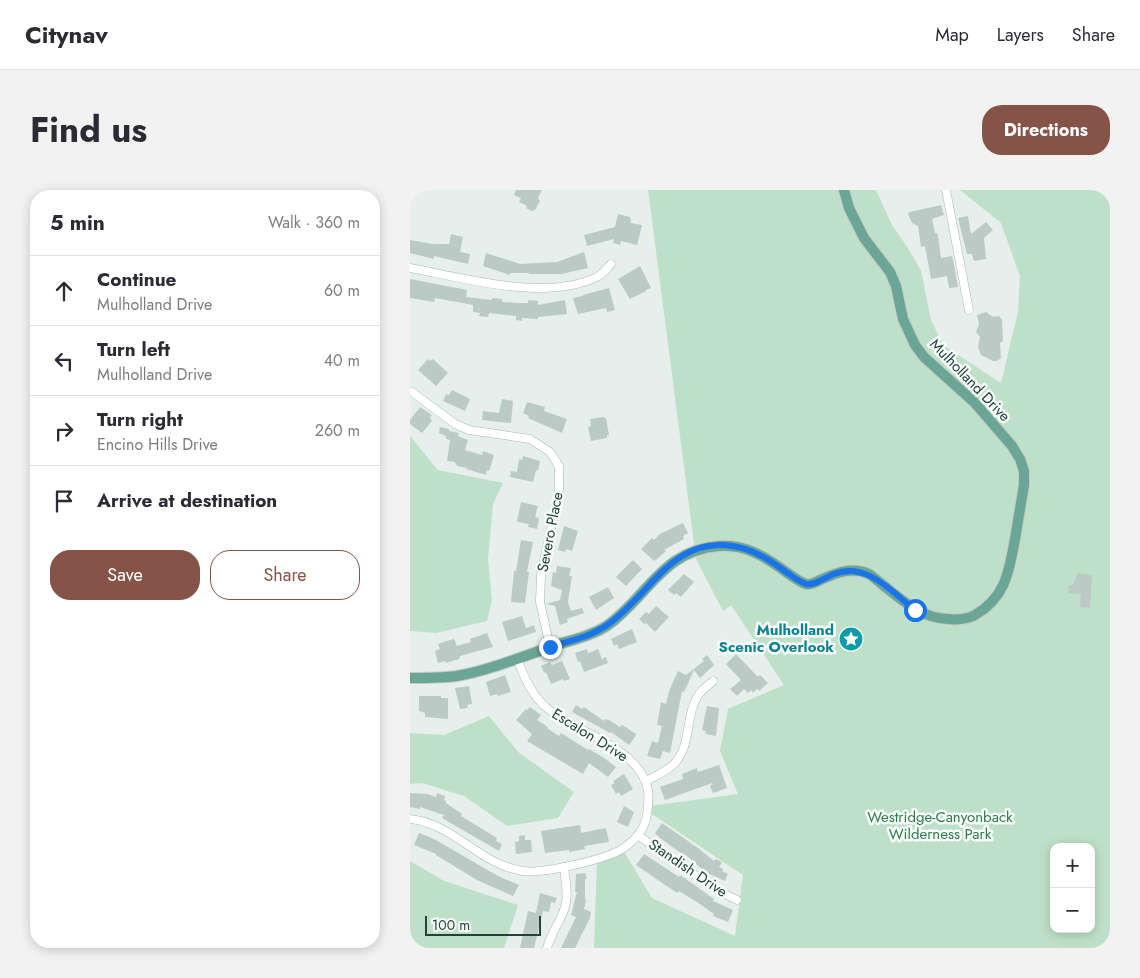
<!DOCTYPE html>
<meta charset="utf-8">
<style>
:root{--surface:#fff;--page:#f2f2f3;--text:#2b2b33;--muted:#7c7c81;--line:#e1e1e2;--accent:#855347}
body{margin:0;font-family:Jost,sans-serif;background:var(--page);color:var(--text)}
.controls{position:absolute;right:15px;bottom:15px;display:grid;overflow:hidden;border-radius:10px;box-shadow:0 2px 12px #0003}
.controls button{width:45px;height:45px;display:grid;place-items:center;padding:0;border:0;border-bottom:1px solid var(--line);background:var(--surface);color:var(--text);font:25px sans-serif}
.scale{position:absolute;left:15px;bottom:12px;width:116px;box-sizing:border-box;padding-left:5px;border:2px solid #24423a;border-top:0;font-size:14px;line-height:18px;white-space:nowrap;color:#24423a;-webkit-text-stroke:4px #f7fbf9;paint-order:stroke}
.stop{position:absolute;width:15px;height:15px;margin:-11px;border:4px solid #1a73e8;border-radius:50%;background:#fff}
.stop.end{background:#1a73e8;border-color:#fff;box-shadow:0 1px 5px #0008}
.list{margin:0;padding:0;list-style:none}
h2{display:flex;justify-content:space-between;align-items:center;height:65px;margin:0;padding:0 20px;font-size:21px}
h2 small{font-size:16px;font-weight:400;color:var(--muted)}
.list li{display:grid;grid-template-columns:32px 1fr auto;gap:15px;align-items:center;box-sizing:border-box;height:70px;padding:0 20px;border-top:1px solid var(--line)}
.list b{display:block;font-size:19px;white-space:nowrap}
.list p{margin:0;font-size:16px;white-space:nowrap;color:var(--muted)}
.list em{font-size:16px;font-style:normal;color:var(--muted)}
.actions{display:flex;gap:10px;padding:15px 20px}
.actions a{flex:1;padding:11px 0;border:1px solid var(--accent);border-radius:20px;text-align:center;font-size:18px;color:var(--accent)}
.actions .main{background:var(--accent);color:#fff}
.icon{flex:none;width:28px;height:28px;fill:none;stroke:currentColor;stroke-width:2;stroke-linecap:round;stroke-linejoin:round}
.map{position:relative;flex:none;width:700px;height:758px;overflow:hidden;border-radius:20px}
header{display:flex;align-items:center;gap:30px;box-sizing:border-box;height:70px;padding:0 25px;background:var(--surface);border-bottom:1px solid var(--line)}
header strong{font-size:24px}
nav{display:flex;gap:28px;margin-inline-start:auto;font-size:18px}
.intro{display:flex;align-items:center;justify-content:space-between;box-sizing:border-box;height:120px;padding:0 30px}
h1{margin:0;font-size:35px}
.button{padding:12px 22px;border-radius:20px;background:var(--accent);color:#fff;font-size:18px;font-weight:700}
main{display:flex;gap:30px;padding:0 30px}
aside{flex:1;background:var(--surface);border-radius:20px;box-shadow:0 2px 12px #0003}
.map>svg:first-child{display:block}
.green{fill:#bfe0c8;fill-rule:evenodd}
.building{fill:#bbcac4}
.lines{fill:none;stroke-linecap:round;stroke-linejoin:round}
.minor-casing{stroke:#a8b8b2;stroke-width:9}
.major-casing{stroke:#c2cac8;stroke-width:12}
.minor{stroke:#fff;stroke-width:8}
.major{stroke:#6aa596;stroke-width:10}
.route{stroke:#1a73e8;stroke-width:6}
.labels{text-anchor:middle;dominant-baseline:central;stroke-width:5;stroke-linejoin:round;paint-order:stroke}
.street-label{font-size:15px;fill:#24423a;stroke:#f7fbf9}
.culture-label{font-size:15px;font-weight:bold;fill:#0d838f;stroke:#f7fbf9;text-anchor:end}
.park-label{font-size:15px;fill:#2d7a4b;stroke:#f7fbf9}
</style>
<header>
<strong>Citynav</strong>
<nav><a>Map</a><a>Layers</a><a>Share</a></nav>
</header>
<div class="intro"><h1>Find us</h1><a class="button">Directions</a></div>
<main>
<aside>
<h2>5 min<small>Walk · 360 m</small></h2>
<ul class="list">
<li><svg class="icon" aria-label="ahead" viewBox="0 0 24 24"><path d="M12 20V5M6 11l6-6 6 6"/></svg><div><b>Continue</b><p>Mulholland Drive</p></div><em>60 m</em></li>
<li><svg class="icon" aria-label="left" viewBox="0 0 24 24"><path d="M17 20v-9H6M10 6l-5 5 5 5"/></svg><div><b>Turn left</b><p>Mulholland Drive</p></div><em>40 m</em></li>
<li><svg class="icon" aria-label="right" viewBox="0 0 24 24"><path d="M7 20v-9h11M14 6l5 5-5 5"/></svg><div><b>Turn right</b><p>Encino Hills Drive</p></div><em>260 m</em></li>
<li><svg class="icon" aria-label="arrive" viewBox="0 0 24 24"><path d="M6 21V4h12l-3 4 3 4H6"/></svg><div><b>Arrive at destination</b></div></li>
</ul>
<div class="actions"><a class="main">Save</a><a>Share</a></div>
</aside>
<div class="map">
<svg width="700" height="758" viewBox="0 0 700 758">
<rect width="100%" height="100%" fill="#e6efeb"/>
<g class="green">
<path d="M238,0H466L482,35L498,58L511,81L521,130L533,155L591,193L608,122L610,86L591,33L550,0H700V758H184L187,669L213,660L242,708L325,746L333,685L239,622L240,616L328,604L310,561L318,519L374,495L321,415L313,421L286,369ZM644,657H681V739H644Z"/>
<path d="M0,246L28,280L93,293L83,314L78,369L82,410L77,431L26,443L0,441Z"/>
<path d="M79,526L108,562L164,602L148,628L97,636L54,606L12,593L0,594V543L34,545Z"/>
<path d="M0,671L34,691L108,715L94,758H0Z"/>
</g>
<g class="building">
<path d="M106,0H132L128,8L130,11L125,20L122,21L116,18L117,16L109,12L111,8L104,5Z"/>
<path d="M531,15L534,25L522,29L525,43H527L528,46L531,68L542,66L544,75L548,97L539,98L537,86L521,89L515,56L511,57L508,36L502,33L498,24L500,22Z"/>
<path d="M208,24L220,27L221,33L232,35L227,55L211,51L210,55L203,53L204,49L177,56L174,45L205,37Z"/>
<path d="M558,26L561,44L576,32L583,40L574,48L576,69L564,71L562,64H557L548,28Z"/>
<path d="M41,44L53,47L50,62L60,64L58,74L24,66V69L0,63V50L23,54H39Z"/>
<path d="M174,62L178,78L151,84H119V83H100V85L73,76L76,63L110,74L147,72Z"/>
<path d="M230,76L241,98L236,100V101L220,109L208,89Z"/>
<path d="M0,89L57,100L56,107L82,110V108L92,109V112L109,113H118V110L128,111V115L155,110L157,124L128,127V129L112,128V131L106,130V126L79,123L78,127L69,126L70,123L63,122V115L25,108L24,112L0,108Z"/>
<path d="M199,98L205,120L197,122L196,118L168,124L163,108L173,106V105Z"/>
<path d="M576,122L583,127L589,126L592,130L593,151L590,153L591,168L587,171H583L571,165L568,157L570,147L566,142L569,134L567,125Z"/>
<path d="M18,169L20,171L23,169L38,183L26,196L8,180Z"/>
<path d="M42,200L60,209L55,221L33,211L36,204L39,205Z"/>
<path d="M92,209L103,211L101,233L72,230L73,221L89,223Z"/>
<path d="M117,212L135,217L134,221L157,229L152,243L118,228L119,226L113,223Z"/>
<path d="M10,217L22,225L20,227L22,231L12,243L0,234V230Z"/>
<path d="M193,227L196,228L199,245H197V248L181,251L178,237L181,236L180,229Z"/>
<path d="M30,237L39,239V241L49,243L48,246L58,250L55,260L72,265L73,261L84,265L79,281L77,280L76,285L56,279L57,278L47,276L45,272L37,271L40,250L36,249V246L29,243Z"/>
<path d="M113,266L130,271L128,281L126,280L123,292L100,287L101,281L107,282L109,269L112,270Z"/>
<path d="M111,312L128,316L125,327L129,328L127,339L118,337L119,334L107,332Z"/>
<path d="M273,333L278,343L273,346L274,349L254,360L256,361L247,369L244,371L231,359L242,348L244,350L250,344Z"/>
<path d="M154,336L168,341L162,361L156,359L155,362L148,360Z"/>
<path d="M111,350L123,352L117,382H119L115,413L101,412L104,381H106Z"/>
<path d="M223,370L232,379L216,396L206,387Z"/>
<path d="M147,376L161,378L159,386H162L158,412L161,421L172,418L174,423L157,429L158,432L150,435L145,416L136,414L150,410L152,400L141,396L143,382L146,383Z"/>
<path d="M668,383L681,385L682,387L680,418L670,417L671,404L658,403L659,395H663Z"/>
<path d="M274,384L284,392L271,407L266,403L264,405L258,400Z"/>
<path d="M198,397L204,408L186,420L179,407Z"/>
<path d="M246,416L259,427L245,442L236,433L234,434L229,429L236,422L239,424Z"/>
<path d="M112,426L116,438L124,435L126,442L98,451L92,432Z"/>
<path d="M222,439L227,452L209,459L207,454L204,456L201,449Z"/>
<path d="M77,443L83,457L50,466L49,469L36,473L35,471L28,473L25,461L30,459L28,454L30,453L44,449L47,456L61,452L60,449Z"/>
<path d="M177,459L178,463L188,459L192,469L196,467L198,473L174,482L170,471L168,472L165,463Z"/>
<path d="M326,464L348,487L350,485L358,493L349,501L347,499L343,503L341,500L338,503L334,499L327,506L320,499L331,490L316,474Z"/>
<path d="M297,465L304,475L290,488L284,480L274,502L272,501L260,563L253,561L250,569L237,566L242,551L248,553L252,536L247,535L251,512L256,514L259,501L268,481L276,485L294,471L292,469Z"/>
<path d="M152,471L160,489L154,491L153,489L141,494L136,482L134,483L131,476L140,472L142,475Z"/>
<path d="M95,485L101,502L88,506L87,504L80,506L76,492Z"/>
<path d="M59,496L62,514L57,515L58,518L50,519L45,498Z"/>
<path d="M9,506H31V508H38V529L15,527V523L9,521Z"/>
<path d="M166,515L172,519L174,517L194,531L195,529L199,530L210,537L212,535L217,538L226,544L225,547L219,555L201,542L200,543L162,522Z"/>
<path d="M297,516L309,518L306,546L295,544L296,541L292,540Z"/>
<path d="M120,517L131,525L127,530L138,537L137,538L149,546L151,543L178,560L179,559L194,568L206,577L198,587L179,573L173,584L117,551L122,544L106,530L116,519L117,520Z"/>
<path d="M309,575L317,598L303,603L300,596L303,594L302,593L255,610L250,597L273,589L272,584L287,578L288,582Z"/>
<path d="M214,584L223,599L211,606L209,602L206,604L201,595L205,593L203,591Z"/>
<path d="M0,603L17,604L26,607L27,603L35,606L34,610L36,611V613L52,624L51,626L87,648L86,651L92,654L89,661L32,628L34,625L10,617V619L0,617Z"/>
<path d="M214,616L224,622L218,637L207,632Z"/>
<path d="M252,633L288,658L304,671L306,669L312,672L309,677L313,679L312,681L318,684L315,691L295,682L276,665L275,666L250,648L245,643Z"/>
<path d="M170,635L171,643L196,638L199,652L174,656L175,659L159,662V660L135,663L131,641Z"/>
<path d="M9,643L24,649L88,686L109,695L103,706L67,690L26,665V664L4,655Z"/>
<path d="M115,645V650H121L122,662L106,664L105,652L109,651V646Z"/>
<path d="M234,664L269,687L270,685L304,709L303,711L323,720L318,732L303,726L304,724L290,714L269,701L267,703L226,675Z"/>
<path d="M175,683L177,689H175V709L176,710L174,719L181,722L180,728L165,758H151L166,727L161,725L167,702H165L166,684Z"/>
<path d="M130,703L147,708L145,713L141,712L139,722L133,721L124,758H110L118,721L126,723Z"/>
</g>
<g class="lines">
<defs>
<g id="minor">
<path d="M536,0L559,120"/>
<path d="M0,78C54,88 135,112 187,87C192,85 197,78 201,74"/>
<path d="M2,202L45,234L59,240L120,249L140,262L149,276V301L131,385L130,412L140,457"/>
<path d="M236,591C245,586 258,581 265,573C282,554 275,524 289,504C293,499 299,495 303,491"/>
<path d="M0,629C43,633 70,675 113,681C132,684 200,669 215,657C230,646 237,635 238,616C238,611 239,606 238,601C232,559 168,543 138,519C122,506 114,487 107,468"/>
<path d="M229,646L307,700L327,710"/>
<path d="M137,758C141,743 151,731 155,717C159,704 155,690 154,677"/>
</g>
<path id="major" d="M0,488C16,488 31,488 47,486C79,480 112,467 143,456C161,450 182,446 198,435C238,406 253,360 309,356C335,354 356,367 376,382C382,386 389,392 396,394C401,395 406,392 410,390C426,383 442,376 459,384C464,387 469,392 474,396C496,413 509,427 538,429C546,430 558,429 565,425C596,407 599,381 605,349C608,331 611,313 614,295V281L610,269L602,256L565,213L514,167L505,155L493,129L486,96L480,82L454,48L439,18L434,0"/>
</defs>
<use href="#minor" class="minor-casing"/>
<use href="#major" class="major-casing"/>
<use href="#minor" class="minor"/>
<use href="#major" class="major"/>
</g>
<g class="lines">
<path class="route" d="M140,457C159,451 180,447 197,435C239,407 261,347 322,356C343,359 360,370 376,382C382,386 389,392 396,394C404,396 416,387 424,384C456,371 482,402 505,420"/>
</g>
<defs>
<symbol id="sight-disc" viewBox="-11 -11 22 22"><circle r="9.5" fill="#0f9aa8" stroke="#f7fbf9"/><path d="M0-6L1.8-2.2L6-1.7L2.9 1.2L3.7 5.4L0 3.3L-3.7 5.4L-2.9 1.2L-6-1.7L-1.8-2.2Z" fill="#fff"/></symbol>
</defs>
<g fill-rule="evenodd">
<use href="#sight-disc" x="427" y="435" width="28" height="28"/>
</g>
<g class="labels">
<g class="street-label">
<text transform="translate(560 190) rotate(46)">Mulholland Drive</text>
<text transform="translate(140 342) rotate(-79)">Severo Place</text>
<text transform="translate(180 545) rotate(32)">Escalon Drive</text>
<text transform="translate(278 678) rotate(34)">Standish Drive</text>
</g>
<g class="culture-label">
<text x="424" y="440">Mulholland<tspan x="424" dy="17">Scenic Overlook</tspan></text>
</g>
<g class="park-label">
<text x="530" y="627">Westridge-Canyonback<tspan x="530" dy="17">Wilderness Park</tspan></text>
</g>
</g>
</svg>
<div class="controls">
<button>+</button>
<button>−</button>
</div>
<div class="scale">100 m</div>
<div class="stop" style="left:505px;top:420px"></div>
<div class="stop end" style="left:140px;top:457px"></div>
</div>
</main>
